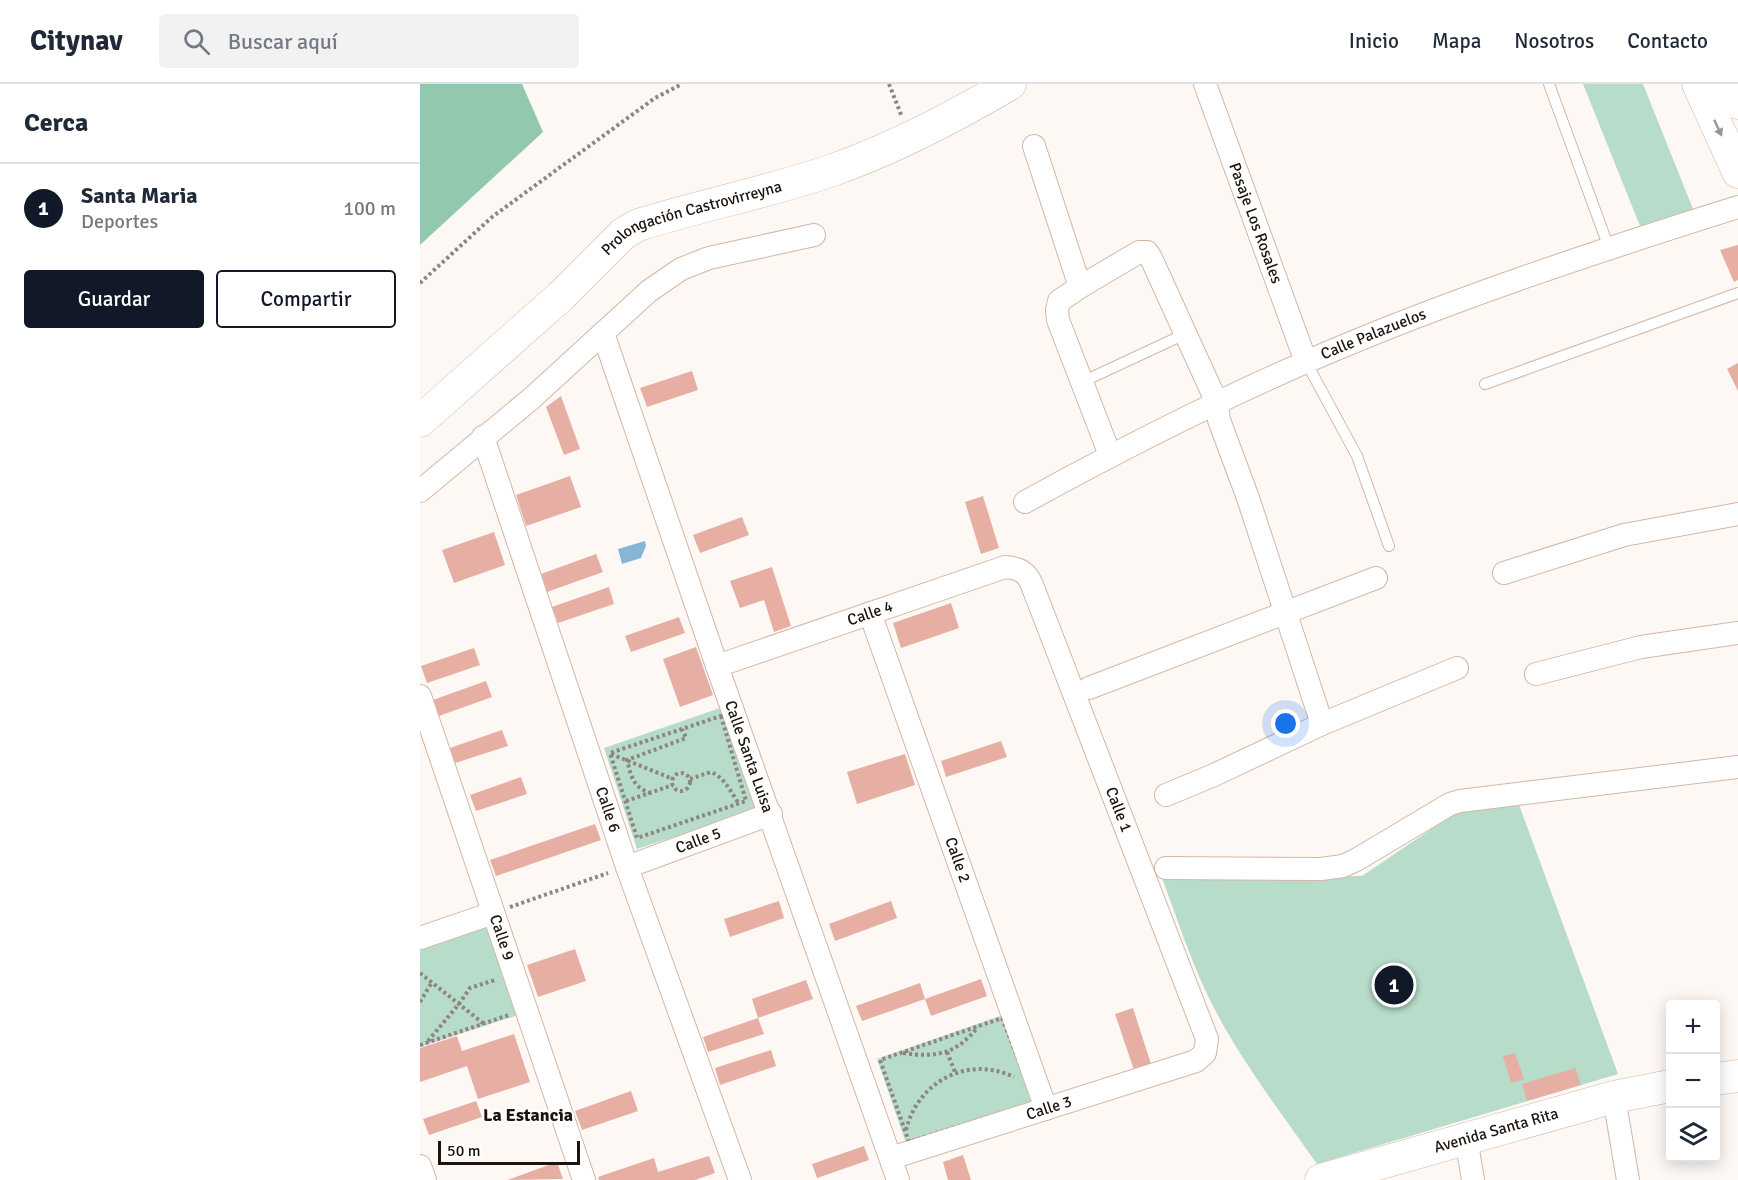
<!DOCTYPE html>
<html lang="es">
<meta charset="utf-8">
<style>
:root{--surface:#fff;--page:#f2f2f3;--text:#1f2937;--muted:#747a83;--line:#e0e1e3;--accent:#111827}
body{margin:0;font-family:Signika,sans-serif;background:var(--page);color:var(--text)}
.controls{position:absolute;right:18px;bottom:18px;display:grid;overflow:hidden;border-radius:6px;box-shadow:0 3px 15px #0003}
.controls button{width:54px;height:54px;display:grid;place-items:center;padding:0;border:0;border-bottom:2px solid var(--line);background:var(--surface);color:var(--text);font:30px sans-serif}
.scale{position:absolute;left:18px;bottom:15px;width:142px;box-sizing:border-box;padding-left:6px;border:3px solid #1e140e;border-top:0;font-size:16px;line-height:21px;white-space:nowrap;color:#1e140e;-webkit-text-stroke:4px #fff;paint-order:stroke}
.you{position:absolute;left:866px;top:640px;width:21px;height:21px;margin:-15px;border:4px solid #fff;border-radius:50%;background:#1a73e8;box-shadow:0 0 0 9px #1a73e833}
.badge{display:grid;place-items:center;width:39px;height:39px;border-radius:50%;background:var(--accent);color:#fff;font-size:20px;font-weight:700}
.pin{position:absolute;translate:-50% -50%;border:3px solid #fff;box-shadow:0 2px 6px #0006}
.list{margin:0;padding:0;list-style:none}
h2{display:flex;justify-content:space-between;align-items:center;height:78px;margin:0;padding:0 24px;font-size:26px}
h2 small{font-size:20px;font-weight:400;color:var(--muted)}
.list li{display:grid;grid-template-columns:39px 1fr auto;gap:18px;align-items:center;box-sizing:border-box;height:90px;padding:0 24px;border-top:2px solid var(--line)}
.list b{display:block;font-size:22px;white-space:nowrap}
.list p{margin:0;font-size:20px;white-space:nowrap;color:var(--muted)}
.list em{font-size:20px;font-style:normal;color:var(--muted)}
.actions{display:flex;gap:12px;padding:18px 24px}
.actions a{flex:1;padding:14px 0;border:2px solid var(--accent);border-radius:6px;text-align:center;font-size:21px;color:var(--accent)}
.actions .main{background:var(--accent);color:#fff}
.icon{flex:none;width:33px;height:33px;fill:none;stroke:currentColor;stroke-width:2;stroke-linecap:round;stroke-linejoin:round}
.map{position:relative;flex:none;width:1318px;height:1096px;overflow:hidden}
header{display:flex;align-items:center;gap:36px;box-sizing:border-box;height:84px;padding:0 30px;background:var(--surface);border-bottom:2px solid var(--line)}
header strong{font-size:28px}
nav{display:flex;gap:33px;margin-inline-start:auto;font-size:21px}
.search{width:420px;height:54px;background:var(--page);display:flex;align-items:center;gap:15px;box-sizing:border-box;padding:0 21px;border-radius:6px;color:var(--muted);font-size:22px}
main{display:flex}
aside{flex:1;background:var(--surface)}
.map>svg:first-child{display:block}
.green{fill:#b7dcc9}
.forest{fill:#92c8ad}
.water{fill:#86b6d6}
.building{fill:#e7aea4}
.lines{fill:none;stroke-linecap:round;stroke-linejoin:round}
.lane-casing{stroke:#d3b7a7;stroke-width:12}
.street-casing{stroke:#d3b7a7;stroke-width:24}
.secondary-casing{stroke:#d3b7a7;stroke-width:33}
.path{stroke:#8d8580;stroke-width:4;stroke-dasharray:3 3;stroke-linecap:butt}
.lane{stroke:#fff;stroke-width:10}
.street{stroke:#fff;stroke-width:22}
.secondary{stroke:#fff;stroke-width:32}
.oneway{fill:#9a9593}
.labels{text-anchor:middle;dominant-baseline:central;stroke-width:4.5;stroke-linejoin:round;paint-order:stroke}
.street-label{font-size:16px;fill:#1e140e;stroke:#fff}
.neighbourhood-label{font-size:18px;font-weight:bold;fill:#1e140e;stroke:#fff}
</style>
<header>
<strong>Citynav</strong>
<div class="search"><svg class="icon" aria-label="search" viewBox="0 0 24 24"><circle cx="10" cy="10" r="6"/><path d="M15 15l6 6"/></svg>Buscar aquí</div>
<nav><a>Inicio</a><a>Mapa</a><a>Nosotros</a><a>Contacto</a></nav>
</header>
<main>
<aside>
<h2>Cerca<small></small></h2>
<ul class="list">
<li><span class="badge">1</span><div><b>Santa Maria</b><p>Deportes</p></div><em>100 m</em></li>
</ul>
<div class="actions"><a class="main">Guardar</a><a>Compartir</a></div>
</aside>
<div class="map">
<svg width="1318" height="1096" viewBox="0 0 1318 1096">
<rect width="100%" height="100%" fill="#fef8f4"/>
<g class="green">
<path d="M1163,0H1223L1273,125L1220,142Z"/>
<path d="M303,623L336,726L217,765L184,664Z"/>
<path d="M1098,718L1198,990L897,1080C859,1026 818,973 789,914C770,875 757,834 742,794L942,792L1041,725Z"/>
<path d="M66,843L98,931L0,963V866Z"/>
<path d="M583,931L616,1018L487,1062L457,975Z"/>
</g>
<path class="forest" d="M0,0H102L123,48L0,161Z"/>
<path class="water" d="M225,457L226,462L221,474L202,480L198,465Z"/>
<g class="building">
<path d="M1318,161V196L1314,198L1300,166Z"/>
<path d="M1318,279V307L1307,285Z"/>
<path d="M272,287L278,306L227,323L220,304Z"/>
<path d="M141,312L160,365L144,371L126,323Z"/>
<path d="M150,392L161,423L106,442L96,411Z"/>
<path d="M563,412L579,464L561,470L545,418Z"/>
<path d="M322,433L329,451L280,469L273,451Z"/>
<path d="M74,448L85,481L34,499L22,466Z"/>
<path d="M176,470L183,488L127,508L121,490Z"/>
<path d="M352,483L371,542L354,548L344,516L320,524L310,497Z"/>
<path d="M189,503L194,520L138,539L132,523Z"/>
<path d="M531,519L539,544L481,564L473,539Z"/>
<path d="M259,533L265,549L211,568L205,552Z"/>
<path d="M276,563L293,611L260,623L243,575Z"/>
<path d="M54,564L60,581L7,599L1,582Z"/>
<path d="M66,597L72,613L16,633L10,617Z"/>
<path d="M82,646L88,662L35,679L30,664Z"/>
<path d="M581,657L587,673L526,693L521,677Z"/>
<path d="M485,670L495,701L437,720L427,688Z"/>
<path d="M101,693L107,710L56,727L50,711Z"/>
<path d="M175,740L181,756L76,792L70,776Z"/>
<path d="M359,817L364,834L310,853L304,835Z"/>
<path d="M471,817L477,834L415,857L409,840Z"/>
<path d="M155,865L166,897L118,913L107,881Z"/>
<path d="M561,895L567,912L511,932L505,915Z"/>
<path d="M386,896L393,915L338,934L332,915Z"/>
<path d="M500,899L505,915L442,937L436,922Z"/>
<path d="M713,924L731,980L714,986L695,930Z"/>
<path d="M338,934L344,950L288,968L283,953Z"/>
<path d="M94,950L110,998L58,1015L47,982L0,998V964L37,952L42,967Z"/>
<path d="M351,966L356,982L300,1001L295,984Z"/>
<path d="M1095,969L1104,995L1091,999L1083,972Z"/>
<path d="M1155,984L1161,1001L1107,1017L1102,1000Z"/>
<path d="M211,1007L218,1027L162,1046L155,1027Z"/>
<path d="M56,1017L62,1033L9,1051L3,1035Z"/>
<path d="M444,1062L449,1076L397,1094L392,1080Z"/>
<path d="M543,1071L551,1096H528L523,1078Z"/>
<path d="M289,1072L295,1089L275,1096H179L178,1093L234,1074L238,1088Z"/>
<path d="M137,1078L143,1095L87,1096Z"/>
</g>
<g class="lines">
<defs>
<g id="lane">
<path d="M1129,0L1189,164"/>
<path d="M886,278L937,372L969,462"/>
<path d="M662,298L765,250"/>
<path d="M1065,300L1318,209"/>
</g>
<g id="street">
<path id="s1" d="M785,0L886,278"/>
<path d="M614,62L660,203L639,217L637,226L638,236L690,371"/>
<path d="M660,203L719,168H727L731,174L797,319L799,336L828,414L902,640L794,691L746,711"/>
<path id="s2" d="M183,249L297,582L478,1096"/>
<path id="s3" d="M63,353L207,783L320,1096"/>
<path d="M0,407L112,314L229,207L261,185L289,174L394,151"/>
<path id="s4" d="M605,418C696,368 790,320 886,278C1026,217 1172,169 1318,123"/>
<path d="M1084,489L1204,451L1318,430"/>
<path id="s5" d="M450,529L626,1025"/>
<path id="s6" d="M297,582L585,483C599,484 607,488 612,501L787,955L785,969L776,977L471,1074"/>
<path d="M1116,590L1221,563L1318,549"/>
<path d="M669,604L956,494"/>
<path id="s7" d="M0,612L164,1096"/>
<path d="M902,640L1037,584"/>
<path id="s8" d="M207,783L351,730"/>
<path d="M746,784L901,785L923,782L936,776L1030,720L1040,717L1318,683"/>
<path d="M0,854L73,829"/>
<path d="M1194,1013L1208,1096"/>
<path d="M1046,1054L1053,1096"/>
<path d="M0,1082L5,1096"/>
</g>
<g id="secondary">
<path d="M1278,0L1318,88"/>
<path d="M1309,0L1318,19"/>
<path id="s9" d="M0,337L141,212L203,150L218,141C282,121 349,108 413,86C475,64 534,33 590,0"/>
<path d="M1296,995L1318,992"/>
<path id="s10" d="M901,1096L1194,1013L1250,1002"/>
</g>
</defs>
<use href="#lane" class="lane-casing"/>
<use href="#street" class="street-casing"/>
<use href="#secondary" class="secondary-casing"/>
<g class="path">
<path d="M469,0L482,33"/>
<path d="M0,199L72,133L235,14L262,0"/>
<path d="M301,632L326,717L217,754L190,669Z"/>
<path d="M191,670L253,695"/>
<circle cx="261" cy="698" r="9"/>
<path d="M270,695L291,688C305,694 311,708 319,720"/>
<path d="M231,709C213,704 211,692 207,676L266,654L262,645"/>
<path d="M206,717L253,701"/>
<path d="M90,823L188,789"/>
<path d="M0,889L64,940"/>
<path d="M0,918L12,898"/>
<path d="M582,934L615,1017L612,1020L489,1058L460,976Z"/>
<path d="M8,957L39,920L50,904L75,896"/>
<path d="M0,961L89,931"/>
<path d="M527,968L535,988"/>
<path d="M483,969C517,974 536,970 558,943"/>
<path d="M486,1046C498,997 548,971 594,993"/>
</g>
<use href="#lane" class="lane"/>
<use href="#street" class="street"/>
<use href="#secondary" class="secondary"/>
</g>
<defs><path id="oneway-solid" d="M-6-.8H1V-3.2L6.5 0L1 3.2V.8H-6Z" transform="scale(1.5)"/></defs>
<use class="oneway" href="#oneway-solid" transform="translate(1298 44) rotate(65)"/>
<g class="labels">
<g class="street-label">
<text stroke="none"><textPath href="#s9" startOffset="346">Prolongación Castrovirreyna</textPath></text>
<text stroke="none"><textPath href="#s1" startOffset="148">Pasaje Los Rosales</textPath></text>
<text stroke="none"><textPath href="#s4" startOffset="387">Calle Palazuelos</textPath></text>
<text stroke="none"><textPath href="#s6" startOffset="162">Calle 4</textPath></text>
<text stroke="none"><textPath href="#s2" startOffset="448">Calle Santa Luisa</textPath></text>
<text stroke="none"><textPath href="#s3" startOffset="393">Calle 6</textPath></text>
<text stroke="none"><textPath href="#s6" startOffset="580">Calle 1</textPath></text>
<text stroke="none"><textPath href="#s8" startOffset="76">Calle 5</textPath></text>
<text stroke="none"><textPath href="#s5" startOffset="262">Calle 2</textPath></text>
<text stroke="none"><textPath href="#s7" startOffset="255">Calle 9</textPath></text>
<text transform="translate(629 1024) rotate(-18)">Calle 3</text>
<text stroke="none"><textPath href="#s10" startOffset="182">Avenida Santa Rita</textPath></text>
</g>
<g class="neighbourhood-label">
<text x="108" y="1031">La Estancia</text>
</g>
</g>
</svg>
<div class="controls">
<button>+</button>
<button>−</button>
<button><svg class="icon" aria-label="layers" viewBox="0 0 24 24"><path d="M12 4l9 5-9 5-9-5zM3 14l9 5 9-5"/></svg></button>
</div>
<div class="scale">50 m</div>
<div class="you"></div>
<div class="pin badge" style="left:974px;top:901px">1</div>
</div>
</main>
